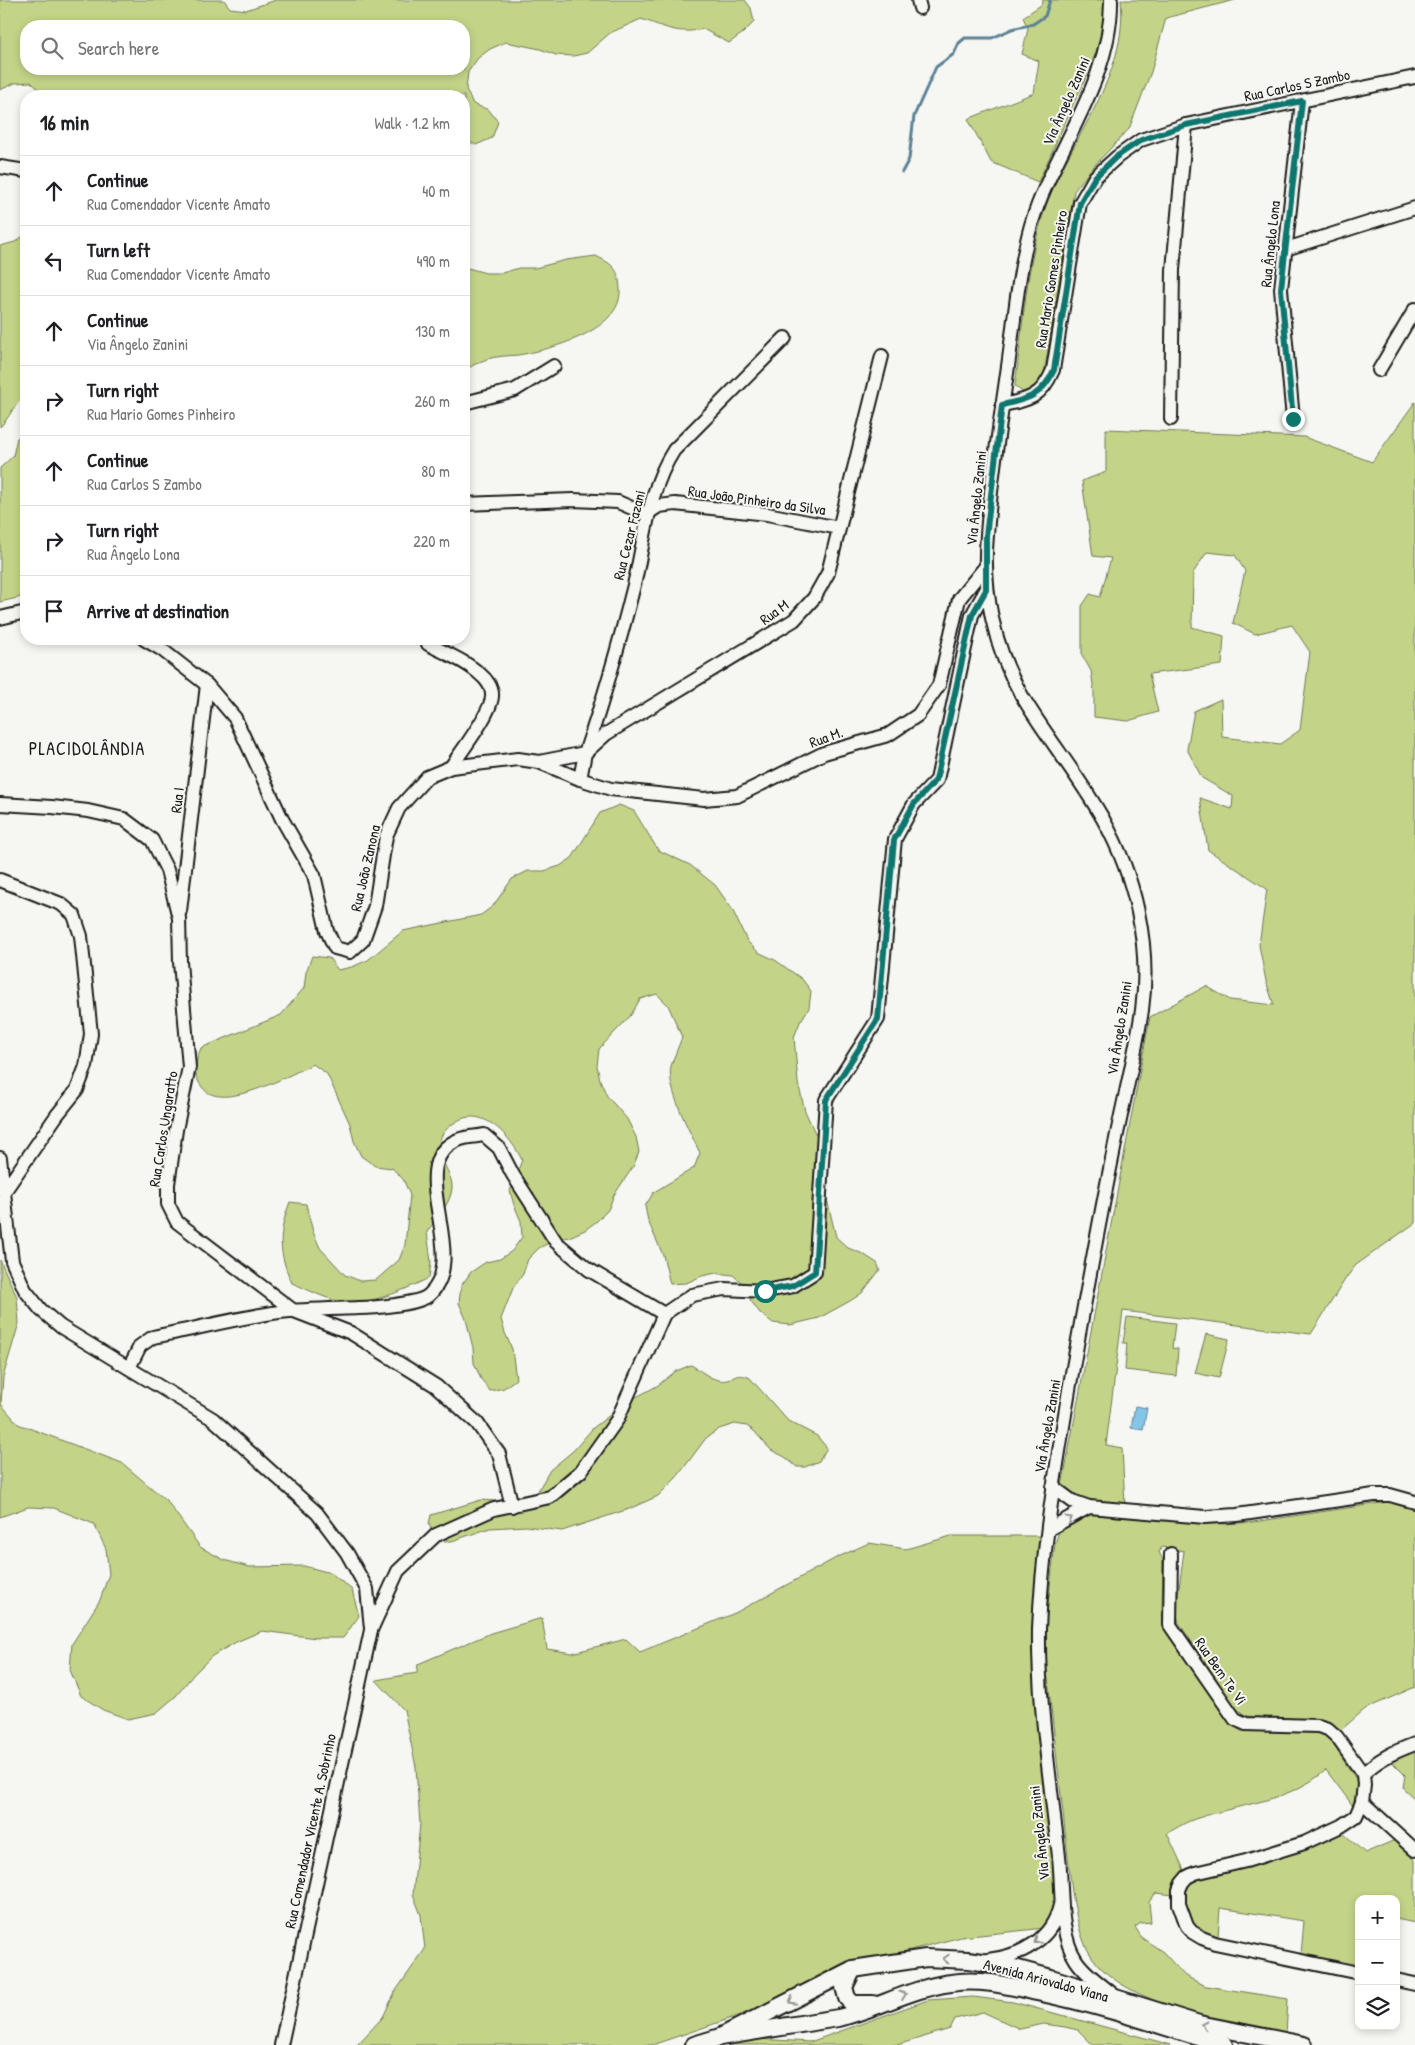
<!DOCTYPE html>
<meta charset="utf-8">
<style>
:root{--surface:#fff;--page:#f2f2f2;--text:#202124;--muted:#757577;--line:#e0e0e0}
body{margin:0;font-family:"Patrick Hand",sans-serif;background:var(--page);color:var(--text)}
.controls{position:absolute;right:15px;bottom:15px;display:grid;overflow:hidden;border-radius:10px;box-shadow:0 2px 8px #0003}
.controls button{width:45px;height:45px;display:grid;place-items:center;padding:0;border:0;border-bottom:1px solid var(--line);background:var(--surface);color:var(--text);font:25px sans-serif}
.stop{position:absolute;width:15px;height:15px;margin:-11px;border:4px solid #0f766e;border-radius:50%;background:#fff}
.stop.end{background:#0f766e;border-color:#fff;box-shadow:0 1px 5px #0008}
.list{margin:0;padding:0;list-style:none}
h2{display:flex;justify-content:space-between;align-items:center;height:65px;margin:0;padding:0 20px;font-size:21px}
h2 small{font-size:16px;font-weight:400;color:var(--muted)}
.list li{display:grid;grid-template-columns:32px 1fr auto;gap:15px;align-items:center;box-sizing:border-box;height:70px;padding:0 20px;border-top:1px solid var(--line)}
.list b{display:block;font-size:19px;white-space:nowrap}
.list p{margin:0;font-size:16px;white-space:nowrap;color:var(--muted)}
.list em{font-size:16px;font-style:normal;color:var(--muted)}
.icon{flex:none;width:28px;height:28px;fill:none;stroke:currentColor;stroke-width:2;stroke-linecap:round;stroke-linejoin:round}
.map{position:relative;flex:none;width:1415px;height:2045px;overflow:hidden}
.search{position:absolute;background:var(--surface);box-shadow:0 2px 8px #0003;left:20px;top:20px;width:450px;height:55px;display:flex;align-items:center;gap:12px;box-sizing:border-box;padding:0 18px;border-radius:20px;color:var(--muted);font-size:19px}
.panel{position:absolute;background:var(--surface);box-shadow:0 2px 8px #0003;left:20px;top:90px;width:450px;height:555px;border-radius:20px}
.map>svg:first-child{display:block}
.green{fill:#c3d488;stroke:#707852;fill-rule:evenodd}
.water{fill:#85c6e6;stroke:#5b8295}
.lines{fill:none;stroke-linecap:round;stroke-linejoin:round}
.stream{stroke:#5b8295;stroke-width:3}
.minor-casing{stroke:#1c1c1c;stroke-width:16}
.major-casing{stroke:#1c1c1c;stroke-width:20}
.minor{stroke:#f6f6f2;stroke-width:12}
.major{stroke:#f6f6f2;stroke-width:16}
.oneway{stroke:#949492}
.route{stroke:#0f766e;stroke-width:6}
.labels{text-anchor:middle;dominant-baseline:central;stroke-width:4;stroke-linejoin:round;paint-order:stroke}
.street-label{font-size:15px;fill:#1c1c1c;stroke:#f6f6f2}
.quarter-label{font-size:18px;letter-spacing:1px;fill:#1c1c1c;stroke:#f6f6f2}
</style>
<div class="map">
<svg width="1415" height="2045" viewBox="0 0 1415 2045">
<rect width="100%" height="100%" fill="#f6f6f2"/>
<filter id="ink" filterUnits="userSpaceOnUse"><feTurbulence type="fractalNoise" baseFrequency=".02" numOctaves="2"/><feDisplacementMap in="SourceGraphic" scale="10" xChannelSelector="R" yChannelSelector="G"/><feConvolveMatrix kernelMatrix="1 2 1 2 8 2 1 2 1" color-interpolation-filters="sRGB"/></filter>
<g filter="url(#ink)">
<g class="green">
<path d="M0,0H224L230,8L246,10L276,0H745L751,8L754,22L743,33L729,43L703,29C678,35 665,27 641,19L610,33L587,53L573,56L556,55L540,49L506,42L490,49L478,58L468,72L466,89L473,104L489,110L498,122L492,138L476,145L464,139V96H46L31,82L15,83L0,90ZM26,26H464V69H26Z"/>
<path d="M1043,0H1104C1106,38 1089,71 1073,105C1061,131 1050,157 1038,182L991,162L968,119L1034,93L1039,61L1022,54L1028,29L1023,17L1041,5Z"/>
<path d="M1121,0H1235L1166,18L1151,72L1129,129L1092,168L1074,191L1044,374L1037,385L1027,394L1021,391L1015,386C1023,326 1026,263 1046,206C1070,138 1129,76 1121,0Z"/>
<path d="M26,234V396C11,407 12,415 0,427V246L15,242Z"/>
<path d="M596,256C614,265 619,269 620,290C622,331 549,350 518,355C507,356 497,356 487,359C479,362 471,366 464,371V267L486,273H502L519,268H535L566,260Z"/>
<path d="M1415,402V1223L1356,1265L1346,1278L1311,1334L1123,1311L1106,1445L1122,1448L1125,1505C1099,1503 1081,1506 1062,1486L1150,1017L1206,986L1230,1000L1274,1005L1266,981L1259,945L1267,889L1208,850L1200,798L1232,809L1233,796L1202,778L1187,749L1194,711L1221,699L1222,737L1280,744L1300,730L1310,652L1292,625L1255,634L1233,623L1245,571L1235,555L1207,552L1193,573L1192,627L1224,636L1222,665L1149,674L1158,712L1128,721L1094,717V691L1091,671L1082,655V606L1090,594L1100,597L1111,558L1093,556L1082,481L1106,472V429L1304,437L1372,462Z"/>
<path d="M26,434V596L0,602V468L13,456L17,438Z"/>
<path d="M619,805L634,811L658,850L690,865L715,885L732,909L747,941L758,952L775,960L802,979L811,991L809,1008L800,1022L794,1037L798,1083L805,1111L827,1159L825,1191L836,1237L848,1248L863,1254L877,1263L880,1270L862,1293L850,1301L819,1318L790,1325L773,1323L760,1313L751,1301L744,1285L733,1275L716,1273L702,1276L686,1283L670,1284L663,1255L648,1221L645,1206L654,1192L694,1168L700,1153C690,1132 666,1088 671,1066C674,1056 679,1046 682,1037L668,1005L657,994L640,999L631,1015L599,1049L597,1066L600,1080L607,1096L627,1119L636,1137L639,1152L633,1167L614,1195L608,1210L597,1221L585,1230L569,1237L555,1240L539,1248L528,1259L523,1274L513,1288L501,1319L505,1333L512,1349L516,1379L504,1388L490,1391L481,1379L474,1363L473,1348L466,1319L459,1303L461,1286L471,1272L486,1262L500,1259L512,1251L522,1237L521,1221L514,1205L510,1191L522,1160C511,1137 482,1103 454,1123C449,1126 441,1134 440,1140C435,1158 453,1172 452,1188C451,1204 435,1220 427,1232L431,1262L429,1278C402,1291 370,1306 339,1301C323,1298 307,1289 292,1283C278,1253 278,1233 290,1202L306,1204L313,1232L320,1248L345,1275L360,1281L376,1280L399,1260L405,1245L410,1195L403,1179L392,1168L375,1166L361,1156L354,1141L350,1124L327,1074L313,1064C291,1074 221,1114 202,1087C192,1074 195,1063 201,1048L281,1015L304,988L306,972L312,956L329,958L338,970L352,967L368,960L403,931L481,915L493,906L512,879L528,871H544L560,866L572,858L600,813Z"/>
<path d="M0,1260L17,1297L19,1323L3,1377L1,1404L18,1424L122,1463L167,1501L200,1547L224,1560L249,1567L304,1566L331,1573L352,1590L359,1616L343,1638H316L262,1631L236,1642L212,1656L193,1675L176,1696L156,1713L128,1719L103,1710L81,1696L70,1670L72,1644L100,1600L109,1574L106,1549L94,1524L54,1508L28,1507L0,1517Z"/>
<path d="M1127,1317L1175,1323L1172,1348L1178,1349L1176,1376L1125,1370L1127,1343H1123Z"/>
<path d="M1206,1334L1229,1339L1219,1378L1195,1373Z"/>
<path d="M691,1365C700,1370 710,1379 719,1380C733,1383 734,1370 750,1378L788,1421L817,1436L827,1448L819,1461L805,1467H797L785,1457L771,1450L754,1431L747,1426L735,1424L719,1429L706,1438L677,1477L658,1496L629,1509L562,1531L526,1526L490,1528L452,1541H444L432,1532L429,1524L431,1515L481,1500L508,1502L536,1494L550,1470L574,1450L593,1428L627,1402L657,1386L676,1371Z"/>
<path d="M1388,1502L1415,1507V1687L1365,1709L1341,1730L1329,1722L1246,1716L1236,1708L1179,1623L1176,1611L1184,1551L1162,1547L1159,1552L1163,1560L1162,1610L1163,1623L1167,1634L1230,1724L1241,1731L1322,1733L1328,1737L1358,1782L1353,1806L1326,1770C1289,1802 1243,1803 1198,1818C1187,1821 1177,1828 1167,1833L1185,1872L1174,1895L1156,1893L1149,1902L1151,1922L1141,1923L1135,1927L1142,1938L1163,1952L1185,1976L1206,1986L1288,1999L1286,2035C1231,2021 1125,2007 1092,1957C1079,1938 1076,1913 1072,1892L1046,1663V1621L1055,1544L1059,1531L1079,1517L1090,1512L1225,1524L1253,1522Z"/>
<path d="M951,1536H1042L1033,1610L1032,1651L1055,1871C1055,1892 1056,1910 1045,1928L961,1937L868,1961L758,2009L652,2045H357L383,2017L395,1992L425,1949L421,1915L413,1894L420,1824L416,1767L404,1710L376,1680L417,1673L418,1664L491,1633L542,1618L547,1649L572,1653L626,1639L640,1652L735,1613L836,1558L869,1543L906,1549Z"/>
<path d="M1415,1751V1799L1403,1788L1405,1775L1390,1760Z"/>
<path d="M1343,1833L1365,1853L1395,1840L1415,1860V1923L1396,1919V1899H1359V1965L1301,1955L1304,1921L1220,1908L1218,1937L1193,1928L1183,1901L1187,1882L1196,1876L1259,1863L1305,1850Z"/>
<path d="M973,1997L1013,2002L1171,2045H1093L1078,2030L1065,2027L1044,2024L1020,2029L983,2012L955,2019L950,2029L897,2045H701L720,2037L810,2042L928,2000Z"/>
</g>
<path class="water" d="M1135,1406L1147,1408L1143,1430L1131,1428Z"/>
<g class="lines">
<path class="stream" d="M902,172L909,159L914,116L936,67L954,54L959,43L965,38H992L1012,29L1033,24L1045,16L1050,0"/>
<defs>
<g id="minor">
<path d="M918,0L920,8"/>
<path d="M1111,0C1112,82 1054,149 1031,225C1019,268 1015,314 1009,359C1001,417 991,476 987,535C982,591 994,648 1022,696C1047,738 1079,776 1103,819C1135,876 1151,945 1142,1010C1135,1058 1122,1106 1113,1154C1097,1232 1083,1311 1069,1390C1056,1469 1042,1549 1039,1629C1038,1692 1047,1754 1054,1817C1056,1834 1059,1851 1060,1869C1062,1896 1060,1936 1076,1960C1085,1974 1102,1985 1115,1996"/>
<path d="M0,167L26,171"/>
<path d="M1286,249L1415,208"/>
<path d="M1379,370L1415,309"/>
<path d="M464,403L515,390L554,366"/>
<path d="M1002,405C1029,400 1042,397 1053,370L1080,203L1095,177L1117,157L1141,140L1186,125L1415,77"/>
<path d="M1171,419L1173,270L1186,125"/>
<path d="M1293,419L1281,289L1302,101"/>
<path d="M464,504L573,500L618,502L641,512L648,513L659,506L675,504L767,514L839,528"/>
<path d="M0,618L26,612"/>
<path d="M144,639L161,649L207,685L235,718L282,819L314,875L327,931L335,948L350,952L363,940L375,906L386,836L399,808L427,777L451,767L518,759L539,762L580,779L611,789L704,799L737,796L824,753L888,735L918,715L939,685L959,599L986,566"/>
<path d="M428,644C445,653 466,661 481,675C486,679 492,687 492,694C494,710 460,753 451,767"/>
<path d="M539,762L585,753C604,698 620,641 634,585C645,539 648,490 674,450L785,338"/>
<path d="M580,779L585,753L606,734L794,620L814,598L828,573L882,356"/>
<path d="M0,804L52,807L88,811L124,819L152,840L167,870L179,918L180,962L189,1067L176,1130L168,1184V1204L177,1222L294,1311L351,1333L436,1386L477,1423L499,1454L512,1506"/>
<path d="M0,880L61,904L74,915L81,936L91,1034L86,1066L77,1090L57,1115L4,1192"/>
<path d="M180,911L207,685"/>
<path d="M0,1158L12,1261L25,1290L41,1310L61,1327L213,1419L317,1513L347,1553L367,1589L371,1628"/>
<path d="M129,1368L140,1346L153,1337C195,1329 237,1318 279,1312C306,1309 333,1309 359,1308C373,1308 420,1304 429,1295C472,1256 401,1163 458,1140C466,1136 476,1137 484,1135L499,1148L513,1175L556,1242L588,1269L664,1314"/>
<path d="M1053,1487L1072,1501L1089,1507L1205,1517L1237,1515L1374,1495H1390L1415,1502"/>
<path d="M1049,1529L1089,1507"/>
<path d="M1171,1554L1170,1625L1235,1719L1246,1724L1318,1726L1328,1729L1337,1737L1363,1774L1364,1785L1362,1802L1356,1816L1341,1826L1304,1843L1246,1861L1195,1873L1187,1877L1182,1883L1179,1890V1904L1187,1926L1192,1932L1202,1938L1215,1943L1359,1973"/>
<path d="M1363,1774C1378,1759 1396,1751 1415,1744"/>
<path d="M1362,1802L1415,1850"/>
<path d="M988,1960C1021,1956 1052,1940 1060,1905"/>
<path d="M1396,1980L1415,1984"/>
<path d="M281,2045L371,1630L398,1571L436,1535L494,1509L550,1497L581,1471L617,1420L664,1314L692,1295L724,1289L765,1291L793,1286L815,1272L826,1100L878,1019L895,839L914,804L937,780L972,615L986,590"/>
</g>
<g id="major">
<path d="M853,1969L844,1987L847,1998L853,2004H873"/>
<path d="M720,2037L853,1969L926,1958L968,1960L1003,1965L1051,1978L1199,2024L1304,2045"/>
<path d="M694,2045L720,2037L838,2018C877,2009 911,1988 951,1983C979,1978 1010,1986 1037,1992C1101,2005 1162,2026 1224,2045"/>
</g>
</defs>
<use href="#minor" class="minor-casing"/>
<use href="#major" class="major-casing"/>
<use href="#minor" class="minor"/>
<use href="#major" class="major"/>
</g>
<defs><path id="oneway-chevron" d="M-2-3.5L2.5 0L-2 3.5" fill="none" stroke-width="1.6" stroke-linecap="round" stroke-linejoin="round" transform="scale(1.25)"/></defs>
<g class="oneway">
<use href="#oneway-chevron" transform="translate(1069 1519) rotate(-29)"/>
<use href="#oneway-chevron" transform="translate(1037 1941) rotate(141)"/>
<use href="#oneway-chevron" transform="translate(946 1959) rotate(-177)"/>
<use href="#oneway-chevron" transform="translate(903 1995) rotate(-19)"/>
<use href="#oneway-chevron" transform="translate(792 2001) rotate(152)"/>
<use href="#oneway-chevron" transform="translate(1205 2025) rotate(-168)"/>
</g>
</g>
<g class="lines" filter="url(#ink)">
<path class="route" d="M765,1291L793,1286L815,1272L826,1100L878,1019L894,840L914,804L936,780L972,615L986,590V536L1002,405C1029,399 1042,396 1054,370L1080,203L1095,177L1116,157L1141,140L1186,125L1302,101L1281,289L1293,419"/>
</g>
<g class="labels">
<g class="street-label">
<text transform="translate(1297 85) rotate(-12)">Rua Carlos S Zambo</text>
<text transform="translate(1066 101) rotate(-66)">Via Ângelo Zanini</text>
<text transform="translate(1270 244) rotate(-84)">Rua Ângelo Lona</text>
<text transform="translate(1051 279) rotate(-81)">Rua Mario Gomes Pinheiro</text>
<text transform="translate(976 498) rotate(-84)">Via Ângelo Zanini</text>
<text transform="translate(757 500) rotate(8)">Rua João Pinheiro da Silva</text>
<text transform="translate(629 535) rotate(-76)">Rua Cezar Fazani</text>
<text transform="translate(774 612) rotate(-36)">Rua M</text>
<text transform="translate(826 737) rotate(-20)">Rua M.</text>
<text transform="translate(177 800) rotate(-83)">Rua I</text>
<text transform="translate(365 868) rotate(-77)">Rua João Zanona</text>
<text transform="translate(1119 1028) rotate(-81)">Via Ângelo Zanini</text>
<text transform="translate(163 1129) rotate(-81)">Rua Carlos Ungaratto</text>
<text transform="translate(1047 1426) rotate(-80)">Via Ângelo Zanini</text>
<text transform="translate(1221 1671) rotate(55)">Rua Bem Te Vi</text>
<text transform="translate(310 1831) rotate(-78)">Rua Comendador Vicente A. Sobrinho</text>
<text transform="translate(1039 1833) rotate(-96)">Via Ângelo Zanini</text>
<text transform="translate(1046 1980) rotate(15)">Avenida Ariovaldo Viana</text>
</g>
<g class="quarter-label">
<text x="87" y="748">PLACIDOLÂNDIA</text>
</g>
</g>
</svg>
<div class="controls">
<button>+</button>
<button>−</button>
<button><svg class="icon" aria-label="layers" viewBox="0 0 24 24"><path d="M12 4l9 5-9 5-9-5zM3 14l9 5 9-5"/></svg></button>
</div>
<div class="stop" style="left:765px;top:1291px"></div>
<div class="stop end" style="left:1293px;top:419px"></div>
<div class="search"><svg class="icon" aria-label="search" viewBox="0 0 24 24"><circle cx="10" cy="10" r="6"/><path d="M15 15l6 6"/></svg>Search here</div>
<section class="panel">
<h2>16 min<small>Walk · 1.2 km</small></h2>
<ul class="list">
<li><svg class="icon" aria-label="ahead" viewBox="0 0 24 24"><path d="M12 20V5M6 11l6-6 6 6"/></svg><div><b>Continue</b><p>Rua Comendador Vicente Amato</p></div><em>40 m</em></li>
<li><svg class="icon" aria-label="left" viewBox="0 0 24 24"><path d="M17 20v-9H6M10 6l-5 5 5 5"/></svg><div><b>Turn left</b><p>Rua Comendador Vicente Amato</p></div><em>490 m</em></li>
<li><svg class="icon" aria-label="ahead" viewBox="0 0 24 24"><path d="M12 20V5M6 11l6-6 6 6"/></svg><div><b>Continue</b><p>Via Ângelo Zanini</p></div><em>130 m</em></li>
<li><svg class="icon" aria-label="right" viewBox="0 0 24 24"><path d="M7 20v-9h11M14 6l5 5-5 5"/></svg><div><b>Turn right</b><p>Rua Mario Gomes Pinheiro</p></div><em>260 m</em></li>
<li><svg class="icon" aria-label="ahead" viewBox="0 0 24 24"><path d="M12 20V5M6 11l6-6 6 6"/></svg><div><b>Continue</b><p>Rua Carlos S Zambo</p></div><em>80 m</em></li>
<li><svg class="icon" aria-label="right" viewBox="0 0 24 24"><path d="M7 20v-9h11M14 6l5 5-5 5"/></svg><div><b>Turn right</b><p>Rua Ângelo Lona</p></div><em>220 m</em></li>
<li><svg class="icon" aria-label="arrive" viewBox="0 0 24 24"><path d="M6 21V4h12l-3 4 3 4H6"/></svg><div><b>Arrive at destination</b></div></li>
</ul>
</section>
</div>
